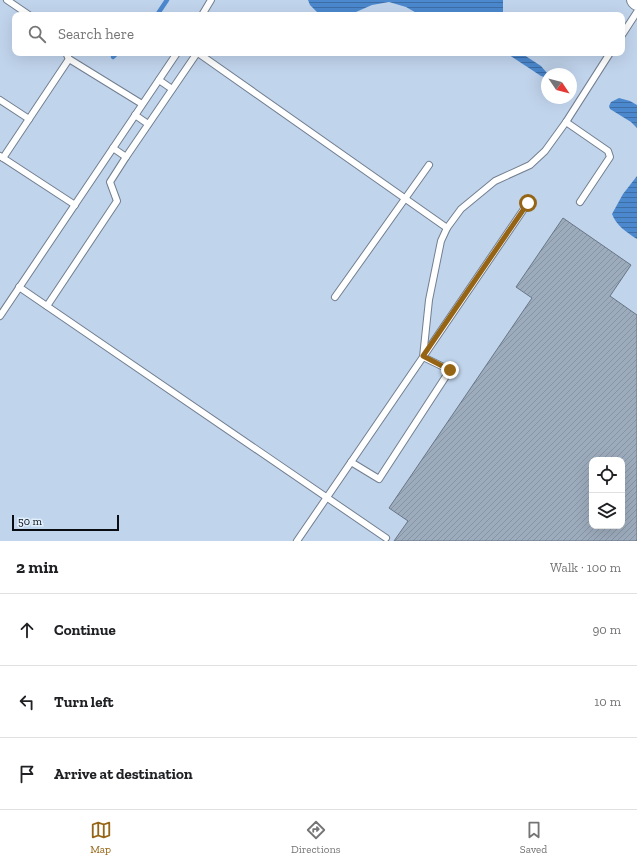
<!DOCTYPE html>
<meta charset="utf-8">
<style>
:root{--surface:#fff;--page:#f6f6f6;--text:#202124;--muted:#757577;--line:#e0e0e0;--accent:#956414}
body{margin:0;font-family:"Zilla Slab",serif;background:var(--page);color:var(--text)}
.controls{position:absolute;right:12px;bottom:12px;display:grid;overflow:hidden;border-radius:8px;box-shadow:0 4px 16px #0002}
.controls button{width:36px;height:36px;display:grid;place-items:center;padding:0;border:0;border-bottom:1px solid var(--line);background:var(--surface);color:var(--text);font:20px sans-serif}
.compass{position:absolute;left:541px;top:68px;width:36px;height:36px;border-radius:50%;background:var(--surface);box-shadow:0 4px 16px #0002;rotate:125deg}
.scale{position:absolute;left:12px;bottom:10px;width:107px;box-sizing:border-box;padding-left:4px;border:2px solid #090d13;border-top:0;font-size:11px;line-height:14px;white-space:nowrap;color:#090d13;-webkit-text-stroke:3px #e1eefc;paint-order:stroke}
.stop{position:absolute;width:12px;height:12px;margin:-9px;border:3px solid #956414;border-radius:50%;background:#fff}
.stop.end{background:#956414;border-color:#fff;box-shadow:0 1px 4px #0008}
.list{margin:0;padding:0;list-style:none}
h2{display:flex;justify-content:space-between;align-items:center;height:52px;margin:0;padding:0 16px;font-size:17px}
h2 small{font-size:13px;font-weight:400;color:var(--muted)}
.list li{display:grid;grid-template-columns:26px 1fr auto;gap:12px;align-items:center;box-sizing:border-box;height:72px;padding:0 16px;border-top:1px solid var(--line)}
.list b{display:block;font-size:15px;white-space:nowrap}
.list em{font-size:13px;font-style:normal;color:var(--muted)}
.icon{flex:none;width:22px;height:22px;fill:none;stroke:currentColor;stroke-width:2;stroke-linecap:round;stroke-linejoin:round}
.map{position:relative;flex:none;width:637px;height:541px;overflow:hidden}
.search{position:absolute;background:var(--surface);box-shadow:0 4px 16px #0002;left:12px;right:12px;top:12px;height:44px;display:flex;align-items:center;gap:10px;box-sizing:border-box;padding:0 14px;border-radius:8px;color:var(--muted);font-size:15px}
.sheet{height:268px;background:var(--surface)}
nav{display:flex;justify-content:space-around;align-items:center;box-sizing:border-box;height:56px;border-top:1px solid var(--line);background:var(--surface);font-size:11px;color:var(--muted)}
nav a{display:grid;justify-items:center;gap:2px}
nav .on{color:var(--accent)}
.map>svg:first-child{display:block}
.built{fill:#c0d4ec;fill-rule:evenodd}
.water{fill:url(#water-rules)}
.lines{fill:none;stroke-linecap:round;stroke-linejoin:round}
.stream{stroke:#4b88ce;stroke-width:4.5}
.building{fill:url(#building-hatch);stroke:#687585;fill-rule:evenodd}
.service-casing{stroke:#727f90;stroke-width:8}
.tertiary-casing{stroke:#727f90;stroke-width:18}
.service{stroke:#fff;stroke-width:6}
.tertiary{stroke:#fff;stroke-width:16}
.route{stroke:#956414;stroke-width:5}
</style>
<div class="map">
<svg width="637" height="541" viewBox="0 0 637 541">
<defs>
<pattern id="water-rules" width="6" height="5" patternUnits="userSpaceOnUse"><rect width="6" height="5" fill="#4b88ce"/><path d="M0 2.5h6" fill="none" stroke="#3d6ea6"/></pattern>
<pattern id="building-hatch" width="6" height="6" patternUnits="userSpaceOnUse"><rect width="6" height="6" fill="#9dacbd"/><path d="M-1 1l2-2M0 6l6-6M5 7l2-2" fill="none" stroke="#8693a2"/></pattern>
</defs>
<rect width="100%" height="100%" fill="#d2e1f3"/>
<path class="built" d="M0,0H637V541H0ZM15,15H622V53H15ZM547,74H571V98H547ZM592,460H622V526H592Z"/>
<g class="water">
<path d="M308,0H503V15H420L406,7L389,2L372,5L349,15H320L310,5Z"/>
<path d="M506,53H521L541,66L547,73L544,77L541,76Z"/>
<path d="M619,98L630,101L637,105V128L631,122L610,109L609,106L611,102Z"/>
<path d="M637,176V239C627,233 616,225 612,214L623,194Z"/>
</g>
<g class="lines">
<g class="stream">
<path d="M157,15L167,0"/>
<path d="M113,57L117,53"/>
</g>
</g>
<path class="building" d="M563,218L631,265L610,296L637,315V541H394L408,521L389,508L532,298L516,287ZM592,460H622V526H592Z"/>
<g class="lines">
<defs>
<g id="service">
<path d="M7,0L29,15"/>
<path d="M202,15L211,0"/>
<path d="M622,35L637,12"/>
<path d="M66,53L69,59L142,104"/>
<path d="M198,53L447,228"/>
<path d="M159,80L172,89"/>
<path d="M0,100L29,119"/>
<path d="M135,115L148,124"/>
<path d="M566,122L608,151L610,157L580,202"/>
<path d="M113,148L126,157"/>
<path d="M0,156L75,205"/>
<path d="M3,158L69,59"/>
<path d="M19,287L386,538"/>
<path d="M335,297L429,165"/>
<path d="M47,306L117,201L110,182L126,157L197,53"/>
<path d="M0,316L177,53"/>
<path d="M351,462L379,479L450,370L423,357L528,203"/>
<path d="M297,541L423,357L429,300L441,241L447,228L461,209L495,181L530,165L545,151L566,122L610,53"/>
</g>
<path id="tertiary" d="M635,0L637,2"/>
</defs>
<use href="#service" class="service-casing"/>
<use href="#tertiary" class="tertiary-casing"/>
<use href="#service" class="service"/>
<use href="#tertiary" class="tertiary"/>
</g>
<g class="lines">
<path class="route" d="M450,370L423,356L528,203"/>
</g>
</svg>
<div class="controls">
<button><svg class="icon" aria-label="locate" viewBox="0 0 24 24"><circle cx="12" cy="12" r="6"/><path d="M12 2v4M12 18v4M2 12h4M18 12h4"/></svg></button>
<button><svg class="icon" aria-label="layers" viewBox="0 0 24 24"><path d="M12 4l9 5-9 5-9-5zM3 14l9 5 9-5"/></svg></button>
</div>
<svg class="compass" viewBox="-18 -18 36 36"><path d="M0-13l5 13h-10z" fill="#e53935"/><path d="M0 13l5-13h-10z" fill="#757577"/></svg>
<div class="scale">50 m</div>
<div class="stop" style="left:528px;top:203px"></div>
<div class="stop end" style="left:450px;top:370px"></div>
<div class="search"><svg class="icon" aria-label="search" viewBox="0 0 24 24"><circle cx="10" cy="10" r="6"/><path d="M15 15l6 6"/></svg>Search here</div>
</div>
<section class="sheet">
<h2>2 min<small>Walk · 100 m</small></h2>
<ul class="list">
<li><svg class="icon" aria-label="ahead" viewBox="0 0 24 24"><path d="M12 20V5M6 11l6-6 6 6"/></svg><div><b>Continue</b></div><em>90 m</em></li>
<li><svg class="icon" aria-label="left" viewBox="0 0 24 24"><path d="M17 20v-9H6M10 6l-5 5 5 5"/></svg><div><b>Turn left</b></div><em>10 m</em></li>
<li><svg class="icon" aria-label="arrive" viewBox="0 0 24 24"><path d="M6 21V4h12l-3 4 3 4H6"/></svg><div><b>Arrive at destination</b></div></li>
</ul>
</section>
<nav>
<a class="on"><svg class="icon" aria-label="map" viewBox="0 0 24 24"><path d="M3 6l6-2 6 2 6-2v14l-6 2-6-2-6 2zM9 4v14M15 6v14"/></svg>Map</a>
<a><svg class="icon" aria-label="directions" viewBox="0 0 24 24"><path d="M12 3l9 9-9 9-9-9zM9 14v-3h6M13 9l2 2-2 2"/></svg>Directions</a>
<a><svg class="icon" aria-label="saved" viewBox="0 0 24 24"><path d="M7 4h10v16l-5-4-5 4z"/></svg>Saved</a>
</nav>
